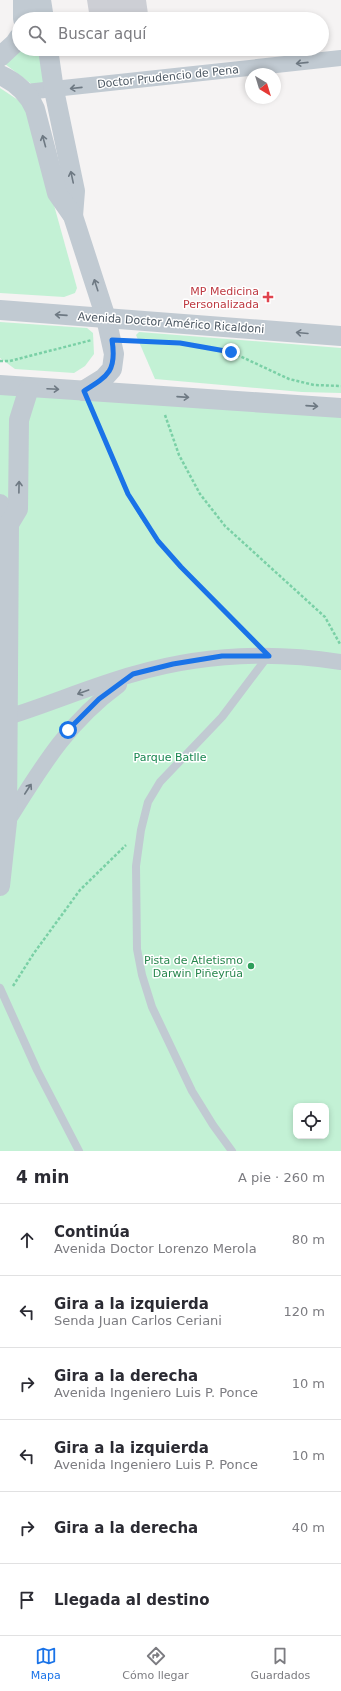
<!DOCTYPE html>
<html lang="es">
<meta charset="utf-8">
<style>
:root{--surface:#fff;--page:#f7f7f7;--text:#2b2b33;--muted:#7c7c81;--line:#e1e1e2;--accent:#1a73e8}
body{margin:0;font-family:"DejaVu Sans",sans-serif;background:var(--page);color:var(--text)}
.controls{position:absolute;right:12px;bottom:12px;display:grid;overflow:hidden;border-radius:8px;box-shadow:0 2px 6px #0003}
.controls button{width:36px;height:36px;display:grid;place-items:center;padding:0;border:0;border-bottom:1px solid var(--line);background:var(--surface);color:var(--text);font:20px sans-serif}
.compass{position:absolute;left:245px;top:68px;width:36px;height:36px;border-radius:50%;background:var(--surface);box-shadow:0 2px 6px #0003;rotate:142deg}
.stop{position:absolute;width:12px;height:12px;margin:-9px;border:3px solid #1a73e8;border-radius:50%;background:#fff}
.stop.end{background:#1a73e8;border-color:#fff;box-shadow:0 1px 4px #0008}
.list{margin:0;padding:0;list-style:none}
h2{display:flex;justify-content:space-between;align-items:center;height:52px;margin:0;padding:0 16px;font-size:17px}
h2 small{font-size:13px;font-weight:400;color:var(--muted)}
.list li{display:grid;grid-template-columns:26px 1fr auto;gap:12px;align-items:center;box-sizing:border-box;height:72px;padding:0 16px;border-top:1px solid var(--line)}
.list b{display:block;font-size:15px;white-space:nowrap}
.list p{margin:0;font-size:13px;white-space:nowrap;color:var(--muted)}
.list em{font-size:13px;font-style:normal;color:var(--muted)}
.icon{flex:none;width:22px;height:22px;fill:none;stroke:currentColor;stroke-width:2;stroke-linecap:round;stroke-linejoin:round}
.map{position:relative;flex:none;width:341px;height:1151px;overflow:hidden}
.search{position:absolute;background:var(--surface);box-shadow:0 2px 6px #0003;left:12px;right:12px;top:12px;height:44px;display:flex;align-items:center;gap:10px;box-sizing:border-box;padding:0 14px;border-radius:22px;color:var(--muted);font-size:15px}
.sheet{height:484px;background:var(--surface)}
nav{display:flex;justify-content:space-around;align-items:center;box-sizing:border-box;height:56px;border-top:1px solid var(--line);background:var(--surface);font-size:11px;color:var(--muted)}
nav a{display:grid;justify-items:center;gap:2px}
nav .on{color:var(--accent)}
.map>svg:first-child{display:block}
.green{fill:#c3f1d5;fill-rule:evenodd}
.building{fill:#cdcfd5}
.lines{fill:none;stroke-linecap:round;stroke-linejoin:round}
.path{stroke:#7ad0a6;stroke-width:2.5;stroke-dasharray:3 2;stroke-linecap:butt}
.service{stroke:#c1cad2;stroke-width:8}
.minor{stroke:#c1cad2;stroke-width:16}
.tertiary{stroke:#c1cad2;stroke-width:20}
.oneway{stroke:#6e7983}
.route{stroke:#1a73e8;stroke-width:5}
.health-dot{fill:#e0444e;stroke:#fff;stroke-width:1.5}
.leisure-dot{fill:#2e9e5b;stroke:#fff;stroke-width:1.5}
.labels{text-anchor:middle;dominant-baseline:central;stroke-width:3;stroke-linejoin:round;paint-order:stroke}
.street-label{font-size:11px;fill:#4a5661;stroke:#fff}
.health-label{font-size:11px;fill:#be3a42;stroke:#fff;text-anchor:end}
.park-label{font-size:11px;fill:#17864f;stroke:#fff}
.leisure-label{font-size:11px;fill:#27864d;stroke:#fff;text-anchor:end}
</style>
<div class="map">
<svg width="341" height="1151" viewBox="0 0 341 1151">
<rect width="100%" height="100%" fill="#f5f3f3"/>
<g class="green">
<path d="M20,49H39L44,84L34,86L5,64Z"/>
<path d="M0,88L21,102L29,115L77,288L75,293L64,297L0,293Z"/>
<path d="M0,322L87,328L93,333L94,354L85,366L74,373L15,369L0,358Z"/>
<path d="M139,332L341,348V393L302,392L155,379L136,335Z"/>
<path d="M0,385L341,408V1151H0ZM296,1106H326V1136H296Z"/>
</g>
<path class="building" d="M87,0H146L148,14L111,19H90Z"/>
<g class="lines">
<g class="path">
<path d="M203,347L231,352L289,379L314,385L341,386"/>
<path d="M0,361H10L92,340"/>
<path d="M93,411L128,494L142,518L158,541L181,567L251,639"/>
<path d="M165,415L179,455L200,494L225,526L325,617L340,644"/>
<path d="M13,986L34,953L80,890L126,845"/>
</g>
<g class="service">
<path d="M0,988L37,1070L79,1151"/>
<path d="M232,1151L213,1125L192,1091L152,1007L142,975L137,949L136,866L141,830L148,802L160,782L222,717L268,656"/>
</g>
<g class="minor">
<path d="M26,92L341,58"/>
<path d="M8,717C50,704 91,686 134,674C202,654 271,651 341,662"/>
<path d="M7,822C41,768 67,723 119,685"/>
</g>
<g class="tertiary">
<path d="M23,0V19"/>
<path d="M41,0L44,19"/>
<path d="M48,49L54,90L75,191L73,216"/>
<path d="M0,57L15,43L19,37"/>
<path d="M0,75C16,82 28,93 35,109L57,193L73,216L106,318L114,354L112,369L104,378L83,391"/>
<path d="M0,310L341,336"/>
<path d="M0,385L341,408"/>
<path d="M0,504V510L9,524"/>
<path d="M0,886L7,822L9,524L18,509L19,420L29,388"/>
</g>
</g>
<defs><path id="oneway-shaft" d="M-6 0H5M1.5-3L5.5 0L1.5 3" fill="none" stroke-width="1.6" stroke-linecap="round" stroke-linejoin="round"/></defs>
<g class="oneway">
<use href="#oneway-shaft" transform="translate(302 63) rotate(174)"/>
<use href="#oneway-shaft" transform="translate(76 88) rotate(174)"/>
<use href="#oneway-shaft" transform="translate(44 141) rotate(-105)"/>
<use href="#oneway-shaft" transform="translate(72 177) rotate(-102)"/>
<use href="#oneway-shaft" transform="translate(96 285) rotate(-108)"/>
<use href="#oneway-shaft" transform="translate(61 315) rotate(-176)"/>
<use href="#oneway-shaft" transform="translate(302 333) rotate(-175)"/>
<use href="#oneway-shaft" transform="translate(53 389) rotate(3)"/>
<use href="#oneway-shaft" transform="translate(183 397) rotate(4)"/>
<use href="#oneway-shaft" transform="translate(312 406) rotate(4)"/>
<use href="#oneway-shaft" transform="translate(19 487) rotate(-89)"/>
<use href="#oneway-shaft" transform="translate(83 692) rotate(160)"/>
<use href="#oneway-shaft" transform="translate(28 789) rotate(-57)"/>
</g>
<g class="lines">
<path class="route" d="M68,730L99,699L133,674L173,664L222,656H269L181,567L158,541L128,494L84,391C108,376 117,371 112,340L180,343L231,352"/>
</g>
<path class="health-dot" d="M266 291h4v4h4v4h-4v4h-4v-4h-4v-4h4z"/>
<circle class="leisure-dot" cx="251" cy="966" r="4"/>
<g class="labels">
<g class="street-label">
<text transform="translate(168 77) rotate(-6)">Doctor Prudencio de Pena</text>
<text transform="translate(171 323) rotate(4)">Avenida Doctor Américo Ricaldoni</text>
</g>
<g class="health-label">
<text x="259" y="291">MP Medicina<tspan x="259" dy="13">Personalizada</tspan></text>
</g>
<g class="park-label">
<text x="170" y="757">Parque Batlle</text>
</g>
<g class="leisure-label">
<text x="243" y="960">Pista de Atletismo<tspan x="243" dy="13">Darwin Piñeyrúa</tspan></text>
</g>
</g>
</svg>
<div class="controls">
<button><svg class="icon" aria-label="locate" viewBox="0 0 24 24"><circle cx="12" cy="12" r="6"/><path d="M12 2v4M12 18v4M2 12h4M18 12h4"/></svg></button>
</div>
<svg class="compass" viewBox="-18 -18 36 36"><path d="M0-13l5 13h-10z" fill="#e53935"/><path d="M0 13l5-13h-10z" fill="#7c7c81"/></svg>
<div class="stop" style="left:68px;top:730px"></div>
<div class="stop end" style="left:231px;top:352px"></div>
<div class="search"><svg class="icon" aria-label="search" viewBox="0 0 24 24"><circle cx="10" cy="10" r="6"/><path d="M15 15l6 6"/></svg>Buscar aquí</div>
</div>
<section class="sheet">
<h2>4 min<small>A pie · 260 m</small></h2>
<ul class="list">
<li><svg class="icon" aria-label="ahead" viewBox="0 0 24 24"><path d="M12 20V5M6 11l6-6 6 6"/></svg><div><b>Continúa</b><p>Avenida Doctor Lorenzo Merola</p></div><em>80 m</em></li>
<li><svg class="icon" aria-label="left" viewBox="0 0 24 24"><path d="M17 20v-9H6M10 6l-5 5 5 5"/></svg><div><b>Gira a la izquierda</b><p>Senda Juan Carlos Ceriani</p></div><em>120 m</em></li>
<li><svg class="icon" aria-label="right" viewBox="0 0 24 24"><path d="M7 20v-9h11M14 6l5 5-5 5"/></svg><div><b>Gira a la derecha</b><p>Avenida Ingeniero Luis P. Ponce</p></div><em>10 m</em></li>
<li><svg class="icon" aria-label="left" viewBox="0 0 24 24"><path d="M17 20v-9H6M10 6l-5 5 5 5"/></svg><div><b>Gira a la izquierda</b><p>Avenida Ingeniero Luis P. Ponce</p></div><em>10 m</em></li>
<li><svg class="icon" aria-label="right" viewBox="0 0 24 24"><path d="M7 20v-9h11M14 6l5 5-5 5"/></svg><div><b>Gira a la derecha</b></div><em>40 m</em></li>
<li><svg class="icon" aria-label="arrive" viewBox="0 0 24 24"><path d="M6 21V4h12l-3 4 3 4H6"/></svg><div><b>Llegada al destino</b></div></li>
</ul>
</section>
<nav>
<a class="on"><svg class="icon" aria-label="map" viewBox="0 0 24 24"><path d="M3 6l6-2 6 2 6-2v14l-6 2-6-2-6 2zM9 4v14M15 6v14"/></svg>Mapa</a>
<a><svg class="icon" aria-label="directions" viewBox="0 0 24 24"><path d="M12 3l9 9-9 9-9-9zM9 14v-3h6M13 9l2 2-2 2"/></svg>Cómo llegar</a>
<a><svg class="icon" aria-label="saved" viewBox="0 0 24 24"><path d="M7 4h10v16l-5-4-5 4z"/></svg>Guardados</a>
</nav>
